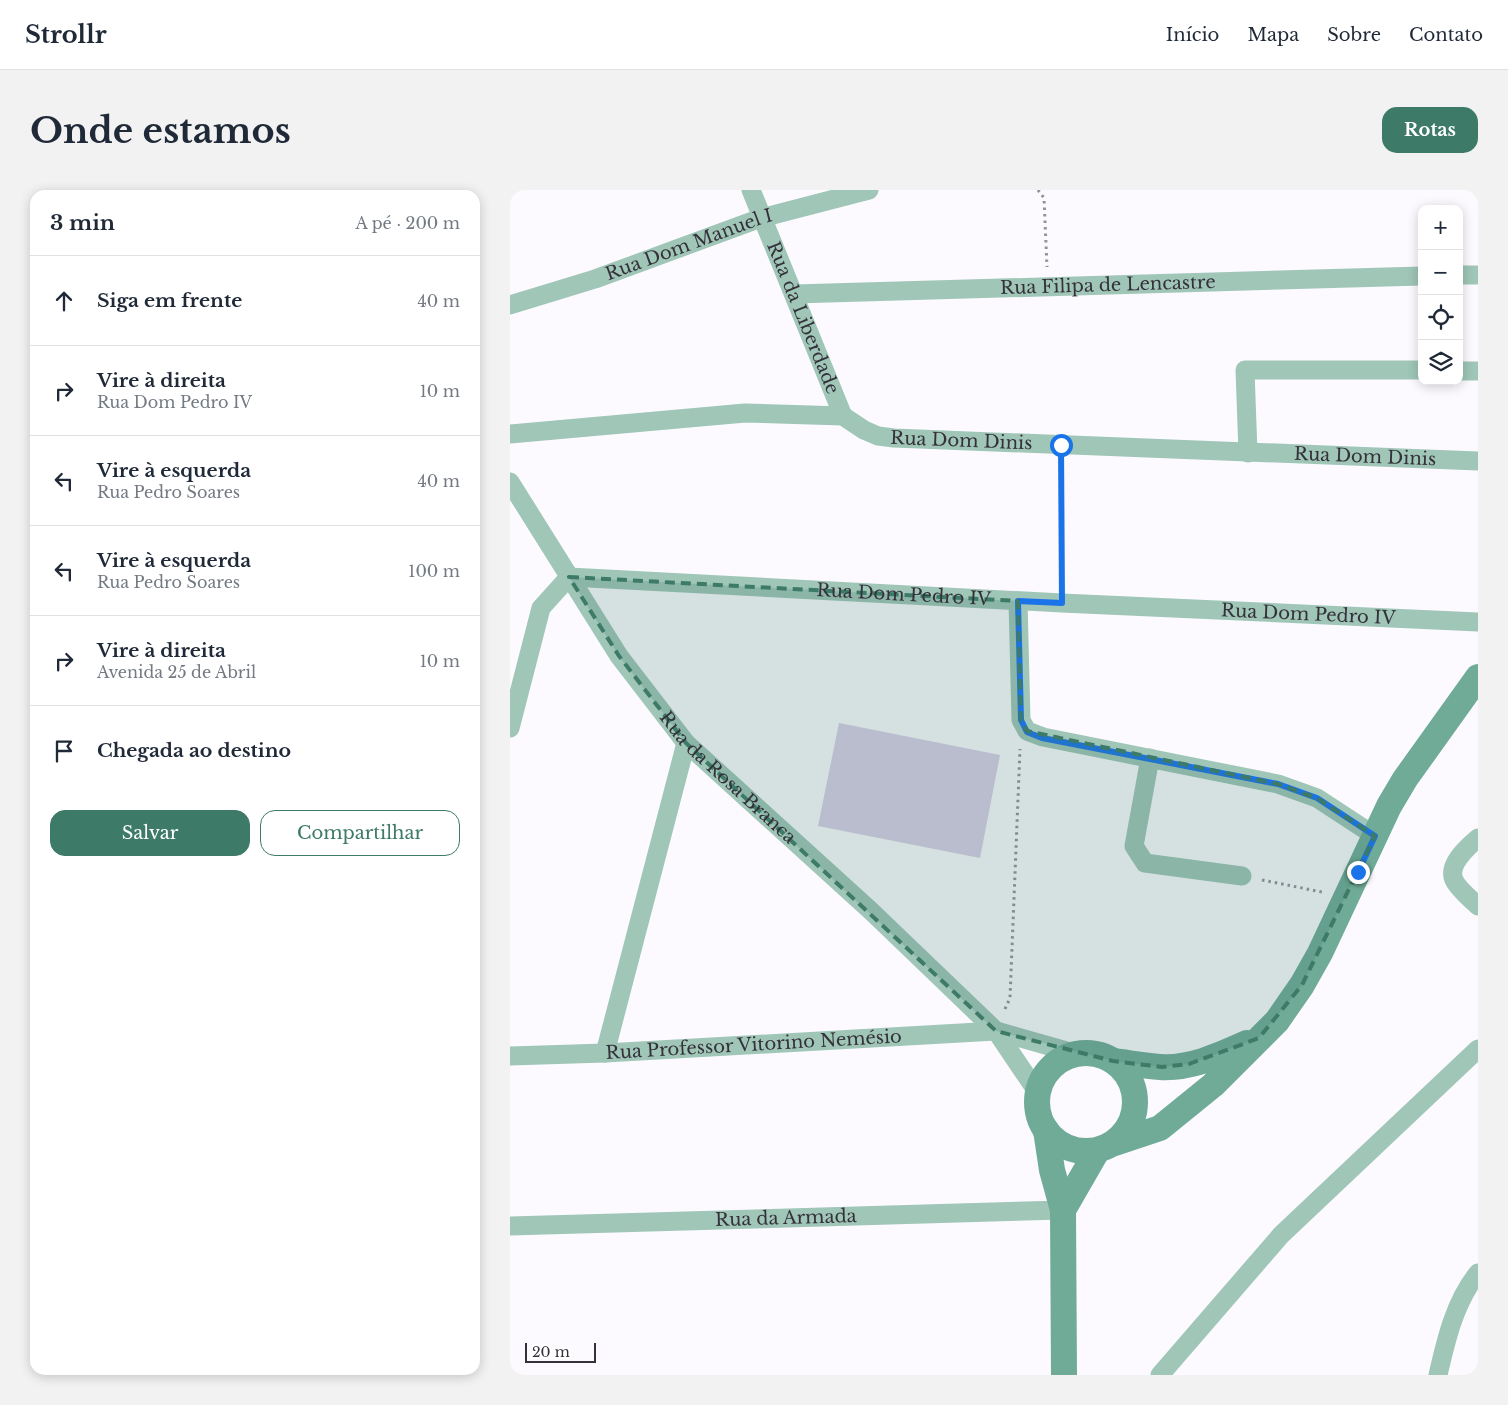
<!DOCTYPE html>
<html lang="pt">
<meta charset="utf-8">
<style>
:root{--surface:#fff;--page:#f2f2f3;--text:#1f2937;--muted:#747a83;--line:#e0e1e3;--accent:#3d7a67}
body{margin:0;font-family:"Libre Baskerville",serif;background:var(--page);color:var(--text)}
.controls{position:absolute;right:15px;top:15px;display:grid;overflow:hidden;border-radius:10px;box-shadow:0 2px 12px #0003}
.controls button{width:45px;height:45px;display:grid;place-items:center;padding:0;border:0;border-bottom:1px solid var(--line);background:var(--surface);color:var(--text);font:25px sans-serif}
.scale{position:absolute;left:15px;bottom:12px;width:71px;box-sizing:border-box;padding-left:5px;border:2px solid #35313a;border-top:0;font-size:14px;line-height:18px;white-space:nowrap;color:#35313a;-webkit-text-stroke:4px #fff;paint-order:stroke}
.stop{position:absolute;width:15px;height:15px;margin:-11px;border:4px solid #1a73e8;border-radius:50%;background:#fff}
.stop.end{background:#1a73e8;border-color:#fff;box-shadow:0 1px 5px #0008}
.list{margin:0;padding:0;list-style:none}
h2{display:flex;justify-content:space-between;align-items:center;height:65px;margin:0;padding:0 20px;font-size:21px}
h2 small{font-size:16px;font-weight:400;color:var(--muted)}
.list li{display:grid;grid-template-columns:32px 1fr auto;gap:15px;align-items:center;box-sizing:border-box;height:90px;padding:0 20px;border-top:1px solid var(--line)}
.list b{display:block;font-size:19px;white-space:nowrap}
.list p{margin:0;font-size:16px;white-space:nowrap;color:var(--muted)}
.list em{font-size:16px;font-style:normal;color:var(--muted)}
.actions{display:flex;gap:10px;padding:15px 20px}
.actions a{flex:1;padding:11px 0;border:1px solid var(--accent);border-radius:15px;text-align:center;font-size:18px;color:var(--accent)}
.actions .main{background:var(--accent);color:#fff}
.icon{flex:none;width:28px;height:28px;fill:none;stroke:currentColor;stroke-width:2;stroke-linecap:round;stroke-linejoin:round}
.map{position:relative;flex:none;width:968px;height:1185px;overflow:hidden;border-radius:15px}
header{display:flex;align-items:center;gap:30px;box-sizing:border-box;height:70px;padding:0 25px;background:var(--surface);border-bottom:1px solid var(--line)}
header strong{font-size:24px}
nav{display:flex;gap:28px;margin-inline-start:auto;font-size:18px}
.intro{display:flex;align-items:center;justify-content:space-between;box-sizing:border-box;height:120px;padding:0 30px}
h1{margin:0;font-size:35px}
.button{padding:12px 22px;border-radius:15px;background:var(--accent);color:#fff;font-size:18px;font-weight:700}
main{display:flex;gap:30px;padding:0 30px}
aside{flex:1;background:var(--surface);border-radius:15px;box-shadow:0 2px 12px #0003}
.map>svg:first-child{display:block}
.grass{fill:#d9cfe6}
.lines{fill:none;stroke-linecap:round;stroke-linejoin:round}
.path{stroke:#949198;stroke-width:3;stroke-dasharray:2.5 4;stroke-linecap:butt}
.street{stroke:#9fc6b7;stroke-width:19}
.secondary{stroke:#6fab96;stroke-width:26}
.route{stroke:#1a73e8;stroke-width:6}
.marked{fill:#3d7a67;fill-opacity:0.2;stroke:#3d7a67;stroke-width:4;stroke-dasharray:10 6;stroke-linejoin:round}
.labels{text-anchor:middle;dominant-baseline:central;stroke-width:5;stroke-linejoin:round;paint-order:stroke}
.street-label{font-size:18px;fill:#35313a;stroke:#fff}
</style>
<header>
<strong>Strollr</strong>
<nav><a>Início</a><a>Mapa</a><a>Sobre</a><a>Contato</a></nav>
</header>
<div class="intro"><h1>Onde estamos</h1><a class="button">Rotas</a></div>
<main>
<aside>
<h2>3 min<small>A pé · 200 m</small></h2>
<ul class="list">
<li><svg class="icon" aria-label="ahead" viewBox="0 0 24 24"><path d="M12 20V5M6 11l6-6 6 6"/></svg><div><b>Siga em frente</b></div><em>40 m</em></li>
<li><svg class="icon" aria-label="right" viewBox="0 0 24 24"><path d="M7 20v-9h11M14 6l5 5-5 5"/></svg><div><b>Vire à direita</b><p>Rua Dom Pedro IV</p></div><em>10 m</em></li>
<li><svg class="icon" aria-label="left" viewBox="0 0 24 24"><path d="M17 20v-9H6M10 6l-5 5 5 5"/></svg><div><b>Vire à esquerda</b><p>Rua Pedro Soares</p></div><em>40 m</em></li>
<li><svg class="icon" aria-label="left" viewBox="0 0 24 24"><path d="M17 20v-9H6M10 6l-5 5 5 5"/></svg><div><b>Vire à esquerda</b><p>Rua Pedro Soares</p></div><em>100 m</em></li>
<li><svg class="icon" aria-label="right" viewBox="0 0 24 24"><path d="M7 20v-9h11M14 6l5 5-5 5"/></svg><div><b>Vire à direita</b><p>Avenida 25 de Abril</p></div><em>10 m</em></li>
<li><svg class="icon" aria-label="arrive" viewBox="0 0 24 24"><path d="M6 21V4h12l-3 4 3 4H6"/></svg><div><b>Chegada ao destino</b></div></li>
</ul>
<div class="actions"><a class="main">Salvar</a><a>Compartilhar</a></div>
</aside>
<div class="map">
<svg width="968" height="1185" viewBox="0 0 968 1185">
<rect width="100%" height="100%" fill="#fcfaff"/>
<path class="grass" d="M329,533L490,565L470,668L308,636Z"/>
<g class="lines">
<g class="path">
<path d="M528,0L534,8L537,77"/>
<path d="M551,274L552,393"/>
<path d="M752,690L812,702"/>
<path d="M495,819L500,808L510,559"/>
</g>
<g class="street">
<path id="s1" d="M241,0L333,226"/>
<path d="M949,85H968"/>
<path id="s2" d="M284,104L912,86"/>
<path id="s3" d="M0,115L85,89L251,28L359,0"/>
<path d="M949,181H968"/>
<path id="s4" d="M0,244L235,223L333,226L354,240L368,246L384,248L968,271"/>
<path d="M738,263L735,180H912"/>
<path id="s5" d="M0,292L109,466L176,553L361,721L486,841L528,903"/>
<path d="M508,411L511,530L517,541L533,547L768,594L807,608L865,646"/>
<path id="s6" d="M0,538L31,418L59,387L552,413L968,432"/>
<path d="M640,568L624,656L635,673L732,686"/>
<path d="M968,648C958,657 937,674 944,690C948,699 961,709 968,716"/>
<path d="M95,863L176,553"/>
<path id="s7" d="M0,866L95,863L486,841L567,864"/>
<path id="s8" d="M0,1036L553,1020"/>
<path d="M650,1185L771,1045L968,859"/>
<path d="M928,1185C936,1150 945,1111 968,1083"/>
</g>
<g class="secondary">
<circle cx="576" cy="912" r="49"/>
<path d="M603,871C619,873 635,876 650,877C681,879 710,865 737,853"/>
<path d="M536,940L542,980L553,1020L554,1185"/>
<path d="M605,953L650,938L703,895L767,831L792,795L810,763L879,616L895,589L968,487"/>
<path d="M553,1020L587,961"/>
</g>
</g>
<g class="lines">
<path class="route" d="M551,255L552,413L508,411L511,530L517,542L532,548L768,594L807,608L865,646L848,682"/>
</g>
<path class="marked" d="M59,387L508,411L511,530L517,541L768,594L807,608L865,646L792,795L749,848L679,874L652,877L603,871L486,841L176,553L109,466Z"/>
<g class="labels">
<g class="street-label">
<text stroke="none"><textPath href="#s3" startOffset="189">Rua Dom Manuel I</textPath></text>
<text stroke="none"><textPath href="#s2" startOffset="314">Rua Filipa de Lencastre</textPath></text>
<text stroke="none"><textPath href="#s1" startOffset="138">Rua da Liberdade</textPath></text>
<text stroke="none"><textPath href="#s4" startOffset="458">Rua Dom Dinis</textPath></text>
<text stroke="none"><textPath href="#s4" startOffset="862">Rua Dom Dinis</textPath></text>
<text stroke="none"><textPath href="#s6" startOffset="501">Rua Dom Pedro IV</textPath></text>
<text stroke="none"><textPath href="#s6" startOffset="906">Rua Dom Pedro IV</textPath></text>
<text stroke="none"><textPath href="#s5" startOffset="369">Rua da Rosa Branca</textPath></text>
<text stroke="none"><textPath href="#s7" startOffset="244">Rua Professor Vitorino Nemésio</textPath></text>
<text stroke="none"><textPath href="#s8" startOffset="276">Rua da Armada</textPath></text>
</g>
</g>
</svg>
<div class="controls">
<button>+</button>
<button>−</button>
<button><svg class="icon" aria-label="locate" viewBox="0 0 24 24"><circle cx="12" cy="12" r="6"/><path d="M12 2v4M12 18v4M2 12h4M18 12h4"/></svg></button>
<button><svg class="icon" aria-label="layers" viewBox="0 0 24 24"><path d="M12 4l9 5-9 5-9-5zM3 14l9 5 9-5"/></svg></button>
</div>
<div class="scale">20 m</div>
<div class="stop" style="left:551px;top:255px"></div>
<div class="stop end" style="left:848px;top:682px"></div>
</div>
</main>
